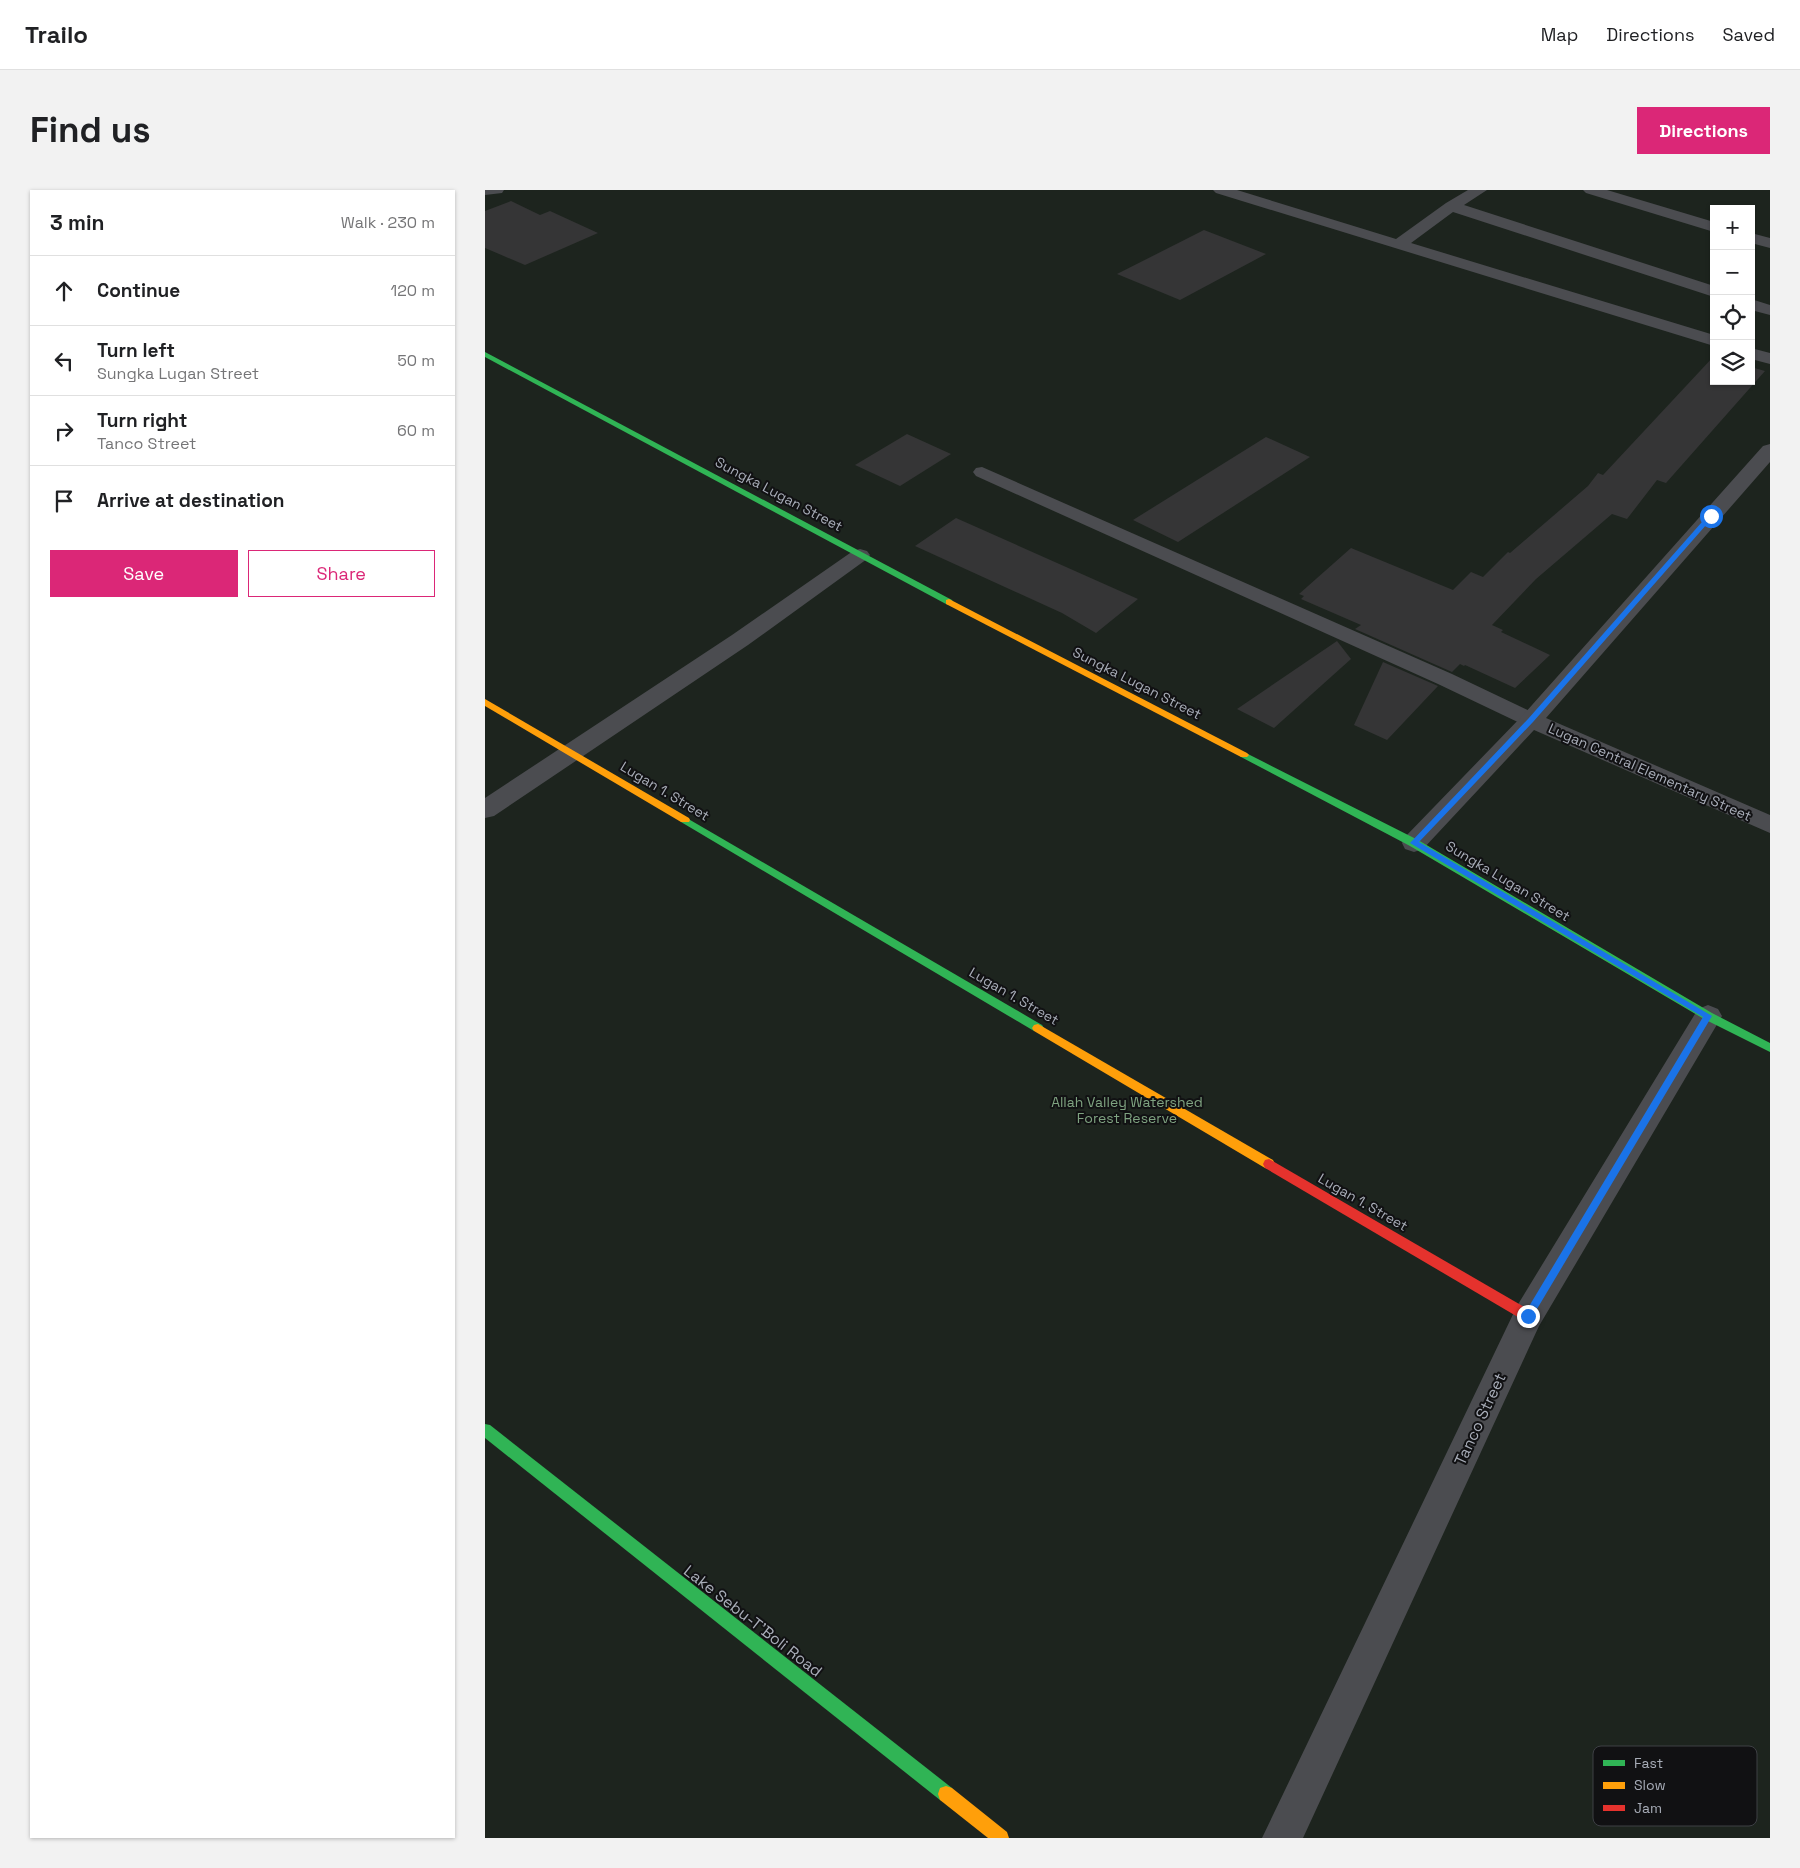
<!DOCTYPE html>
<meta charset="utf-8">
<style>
:root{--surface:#fff;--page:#f2f2f2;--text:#202124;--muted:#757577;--line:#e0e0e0;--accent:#db2777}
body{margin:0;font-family:"Space Grotesk",sans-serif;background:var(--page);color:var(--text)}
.controls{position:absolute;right:15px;top:15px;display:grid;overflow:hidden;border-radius:0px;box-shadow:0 1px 4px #0004}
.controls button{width:45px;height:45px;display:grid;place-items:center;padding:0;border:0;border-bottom:1px solid var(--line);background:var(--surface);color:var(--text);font:25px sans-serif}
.stop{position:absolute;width:15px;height:15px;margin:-11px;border:4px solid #1a73e8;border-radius:50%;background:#fff}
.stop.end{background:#1a73e8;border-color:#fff;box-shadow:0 1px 5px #0008}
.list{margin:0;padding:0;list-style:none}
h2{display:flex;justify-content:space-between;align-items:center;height:65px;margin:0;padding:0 20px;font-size:21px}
h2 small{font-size:16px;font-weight:400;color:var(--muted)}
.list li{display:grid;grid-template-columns:32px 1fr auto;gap:15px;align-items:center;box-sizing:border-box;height:70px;padding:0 20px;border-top:1px solid var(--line)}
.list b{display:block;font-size:19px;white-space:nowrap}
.list p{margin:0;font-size:16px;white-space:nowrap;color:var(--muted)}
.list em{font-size:16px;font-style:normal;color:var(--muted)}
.actions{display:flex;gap:10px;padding:15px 20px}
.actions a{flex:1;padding:11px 0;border:1px solid var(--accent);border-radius:0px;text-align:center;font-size:18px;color:var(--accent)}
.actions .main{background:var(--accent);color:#fff}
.icon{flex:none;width:28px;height:28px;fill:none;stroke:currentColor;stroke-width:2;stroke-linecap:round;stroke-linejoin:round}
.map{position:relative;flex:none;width:1285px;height:1648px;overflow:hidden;border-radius:0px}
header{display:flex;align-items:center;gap:30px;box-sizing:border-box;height:70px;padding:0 25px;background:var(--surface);border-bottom:1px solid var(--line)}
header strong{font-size:24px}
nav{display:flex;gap:28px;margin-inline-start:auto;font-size:18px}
.intro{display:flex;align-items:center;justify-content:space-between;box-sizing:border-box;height:120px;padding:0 30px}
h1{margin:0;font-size:35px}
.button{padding:12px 22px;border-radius:0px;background:var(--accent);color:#fff;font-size:18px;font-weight:700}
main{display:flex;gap:30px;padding:0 30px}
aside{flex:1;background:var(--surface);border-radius:0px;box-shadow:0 1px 4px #0004}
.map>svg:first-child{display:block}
.green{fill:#1d241e;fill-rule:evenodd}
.building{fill:#353536}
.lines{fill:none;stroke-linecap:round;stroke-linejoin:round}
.lane{fill:#4b4c50;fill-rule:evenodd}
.street{fill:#4b4c50;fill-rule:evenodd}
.fast{fill:#30b455;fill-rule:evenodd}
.slow{fill:#ff9f0a;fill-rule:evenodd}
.jam{fill:#e5322d;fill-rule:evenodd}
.route{fill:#1a73e8}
.labels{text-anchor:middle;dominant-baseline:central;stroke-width:4;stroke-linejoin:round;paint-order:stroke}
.street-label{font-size:14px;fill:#a8adb8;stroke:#111113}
.park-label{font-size:14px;fill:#7fa381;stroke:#111113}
.near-street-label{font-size:16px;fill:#a8adb8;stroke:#111113}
.key{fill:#111113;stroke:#3e4045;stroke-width:1}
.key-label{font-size:14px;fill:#a8adb8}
</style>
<header>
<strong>Trailo</strong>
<nav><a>Map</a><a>Directions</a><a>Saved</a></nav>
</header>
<div class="intro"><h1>Find us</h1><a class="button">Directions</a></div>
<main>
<aside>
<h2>3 min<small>Walk · 230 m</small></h2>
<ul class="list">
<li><svg class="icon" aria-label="ahead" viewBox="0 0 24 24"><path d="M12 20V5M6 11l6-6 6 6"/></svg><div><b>Continue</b></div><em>120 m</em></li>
<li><svg class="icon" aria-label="left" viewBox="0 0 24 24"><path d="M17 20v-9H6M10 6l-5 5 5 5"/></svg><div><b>Turn left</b><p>Sungka Lugan Street</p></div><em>50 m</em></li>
<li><svg class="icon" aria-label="right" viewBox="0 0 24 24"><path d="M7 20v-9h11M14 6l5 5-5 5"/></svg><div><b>Turn right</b><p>Tanco Street</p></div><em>60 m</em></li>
<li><svg class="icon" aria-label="arrive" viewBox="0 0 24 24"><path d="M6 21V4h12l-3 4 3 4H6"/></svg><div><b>Arrive at destination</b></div></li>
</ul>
<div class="actions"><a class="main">Save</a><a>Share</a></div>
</aside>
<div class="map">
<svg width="1285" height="1648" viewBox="0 0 1285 1648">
<rect width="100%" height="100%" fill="#171717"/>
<path class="green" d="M0,0H1285V1648H0ZM1229,19H1266V191H1229Z"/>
<g class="building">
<path d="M26,11L55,25L65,21L113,43L40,75L0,58V21Z"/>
<path d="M719,40L781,64L695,110L632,84Z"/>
<path d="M1229,166V191H1266V177L1280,181L1181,293L1172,290L1142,329L1127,324L1051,389L1007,435L1018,440L1016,442L1065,465L1030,498L980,475L979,476L975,474L967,482L870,439L876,435L816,409L819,406L814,404L866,358L968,400L986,382L998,387L1023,362L1025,363L1103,296L1113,283L1118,285Z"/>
<path d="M422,244L466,264L415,296L370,275Z"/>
<path d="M781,247L825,267L693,352L648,330Z"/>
<path d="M471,328L653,409L611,443L577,423L430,356Z"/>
<path d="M852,451L866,469L789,538L752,519Z"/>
<path d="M898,472L953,496L902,550L869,535Z"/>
</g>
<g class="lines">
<g class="lane">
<path d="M0,0H19L17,3L0,5Z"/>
<path d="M497,277L967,484L1053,525L1057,530L1053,535L1046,537L1039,535L953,494L491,286L488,282L491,278Z"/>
</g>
<g class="street">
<path d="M728,0H752L911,49L961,13L983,0H1002L979,15L1229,96V107L968,22L926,53L1229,145V156L731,3Z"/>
<path d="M1098,0H1122L1229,32V42L1101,3Z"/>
<path d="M1266,43L1285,48V58L1266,53Z"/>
<path d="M1266,109L1285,115V125L1266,120Z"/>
<path d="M1266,158L1285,163V174L1266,169Z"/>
<path d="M1285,254V272L1061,528L1285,625V643L1049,540L938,659L929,662L920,659L917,653L920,647L1038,525L1278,256Z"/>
<path d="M375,359L382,361L385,365L382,369L263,455L9,626L0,628V608L247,445L368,361Z"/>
<path d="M1223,815L1233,819L1237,826L1054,1136L818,1648H777L1032,1116L1213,819Z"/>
</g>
<g class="fast">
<path d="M0,162L467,410L468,412L464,415L461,414L0,167Z"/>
<path d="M759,562L933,650L1227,823L1285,853V862L1219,829L925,656L756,567L754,565Z"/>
<path d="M200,627L557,835L559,838L557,841H549L196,632L195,630L196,628Z"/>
<path d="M0,1234L5,1235L467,1598L469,1604L467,1610L461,1612L455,1610L0,1248Z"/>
</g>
<g class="slow">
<path d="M464,409L762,563L764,565L762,567H756L461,414V410Z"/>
<path d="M0,509L204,628L205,630L204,632H196L0,516Z"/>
<path d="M553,834L788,970L790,974L788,978L784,979L780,978L549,841L547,838L549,835Z"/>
<path d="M461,1596L467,1598L522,1642L524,1648H503L455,1610L453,1604L455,1598Z"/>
</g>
<path class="jam" d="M784,969L1048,1122L1050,1126L1048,1130L1043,1132L1038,1130L780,978L778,974L780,970Z"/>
</g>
<path class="route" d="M1224,324L1229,326L1048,532L934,652L1227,826L1046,1129L1043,1130L1040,1129V1123L1218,827L925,653L1043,529Z"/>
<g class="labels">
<g class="street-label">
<text transform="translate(294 304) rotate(28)">Sungka Lugan Street</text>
<text transform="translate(652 493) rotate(27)">Sungka Lugan Street</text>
<text transform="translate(1165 582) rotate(24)">Lugan Central Elementary Street</text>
<text transform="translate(180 601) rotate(31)">Lugan 1. Street</text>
<text transform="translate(1023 691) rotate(31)">Sungka Lugan Street</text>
<text transform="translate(529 806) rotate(30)">Lugan 1. Street</text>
<text transform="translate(878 1012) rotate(30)">Lugan 1. Street</text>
</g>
<g class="park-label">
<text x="642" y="912">Allah Valley Watershed<tspan x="642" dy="16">Forest Reserve</tspan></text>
</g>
<g class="near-street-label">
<text transform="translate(995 1229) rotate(-65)">Tanco Street</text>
<text transform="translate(268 1431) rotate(38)">Lake Sebu-T'Boli Road</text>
</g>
</g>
<rect x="1108" y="1556" width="164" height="80" rx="8" class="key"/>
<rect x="1118" y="1570" width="22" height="6" fill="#30b455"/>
<rect x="1118" y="1592" width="22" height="7" fill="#ff9f0a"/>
<rect x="1118" y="1615" width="22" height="6" fill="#e5322d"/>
<g class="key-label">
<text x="1149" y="1578">Fast</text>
<text x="1149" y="1600">Slow</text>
<text x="1149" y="1623">Jam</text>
</g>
</svg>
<div class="controls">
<button>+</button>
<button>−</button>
<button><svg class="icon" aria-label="locate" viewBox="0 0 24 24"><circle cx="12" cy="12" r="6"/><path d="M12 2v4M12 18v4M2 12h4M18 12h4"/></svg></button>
<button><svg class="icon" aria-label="layers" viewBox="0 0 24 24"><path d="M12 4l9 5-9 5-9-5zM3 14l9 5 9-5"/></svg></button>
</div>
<div class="stop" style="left:1226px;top:326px"></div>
<div class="stop end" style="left:1043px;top:1126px"></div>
</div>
</main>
